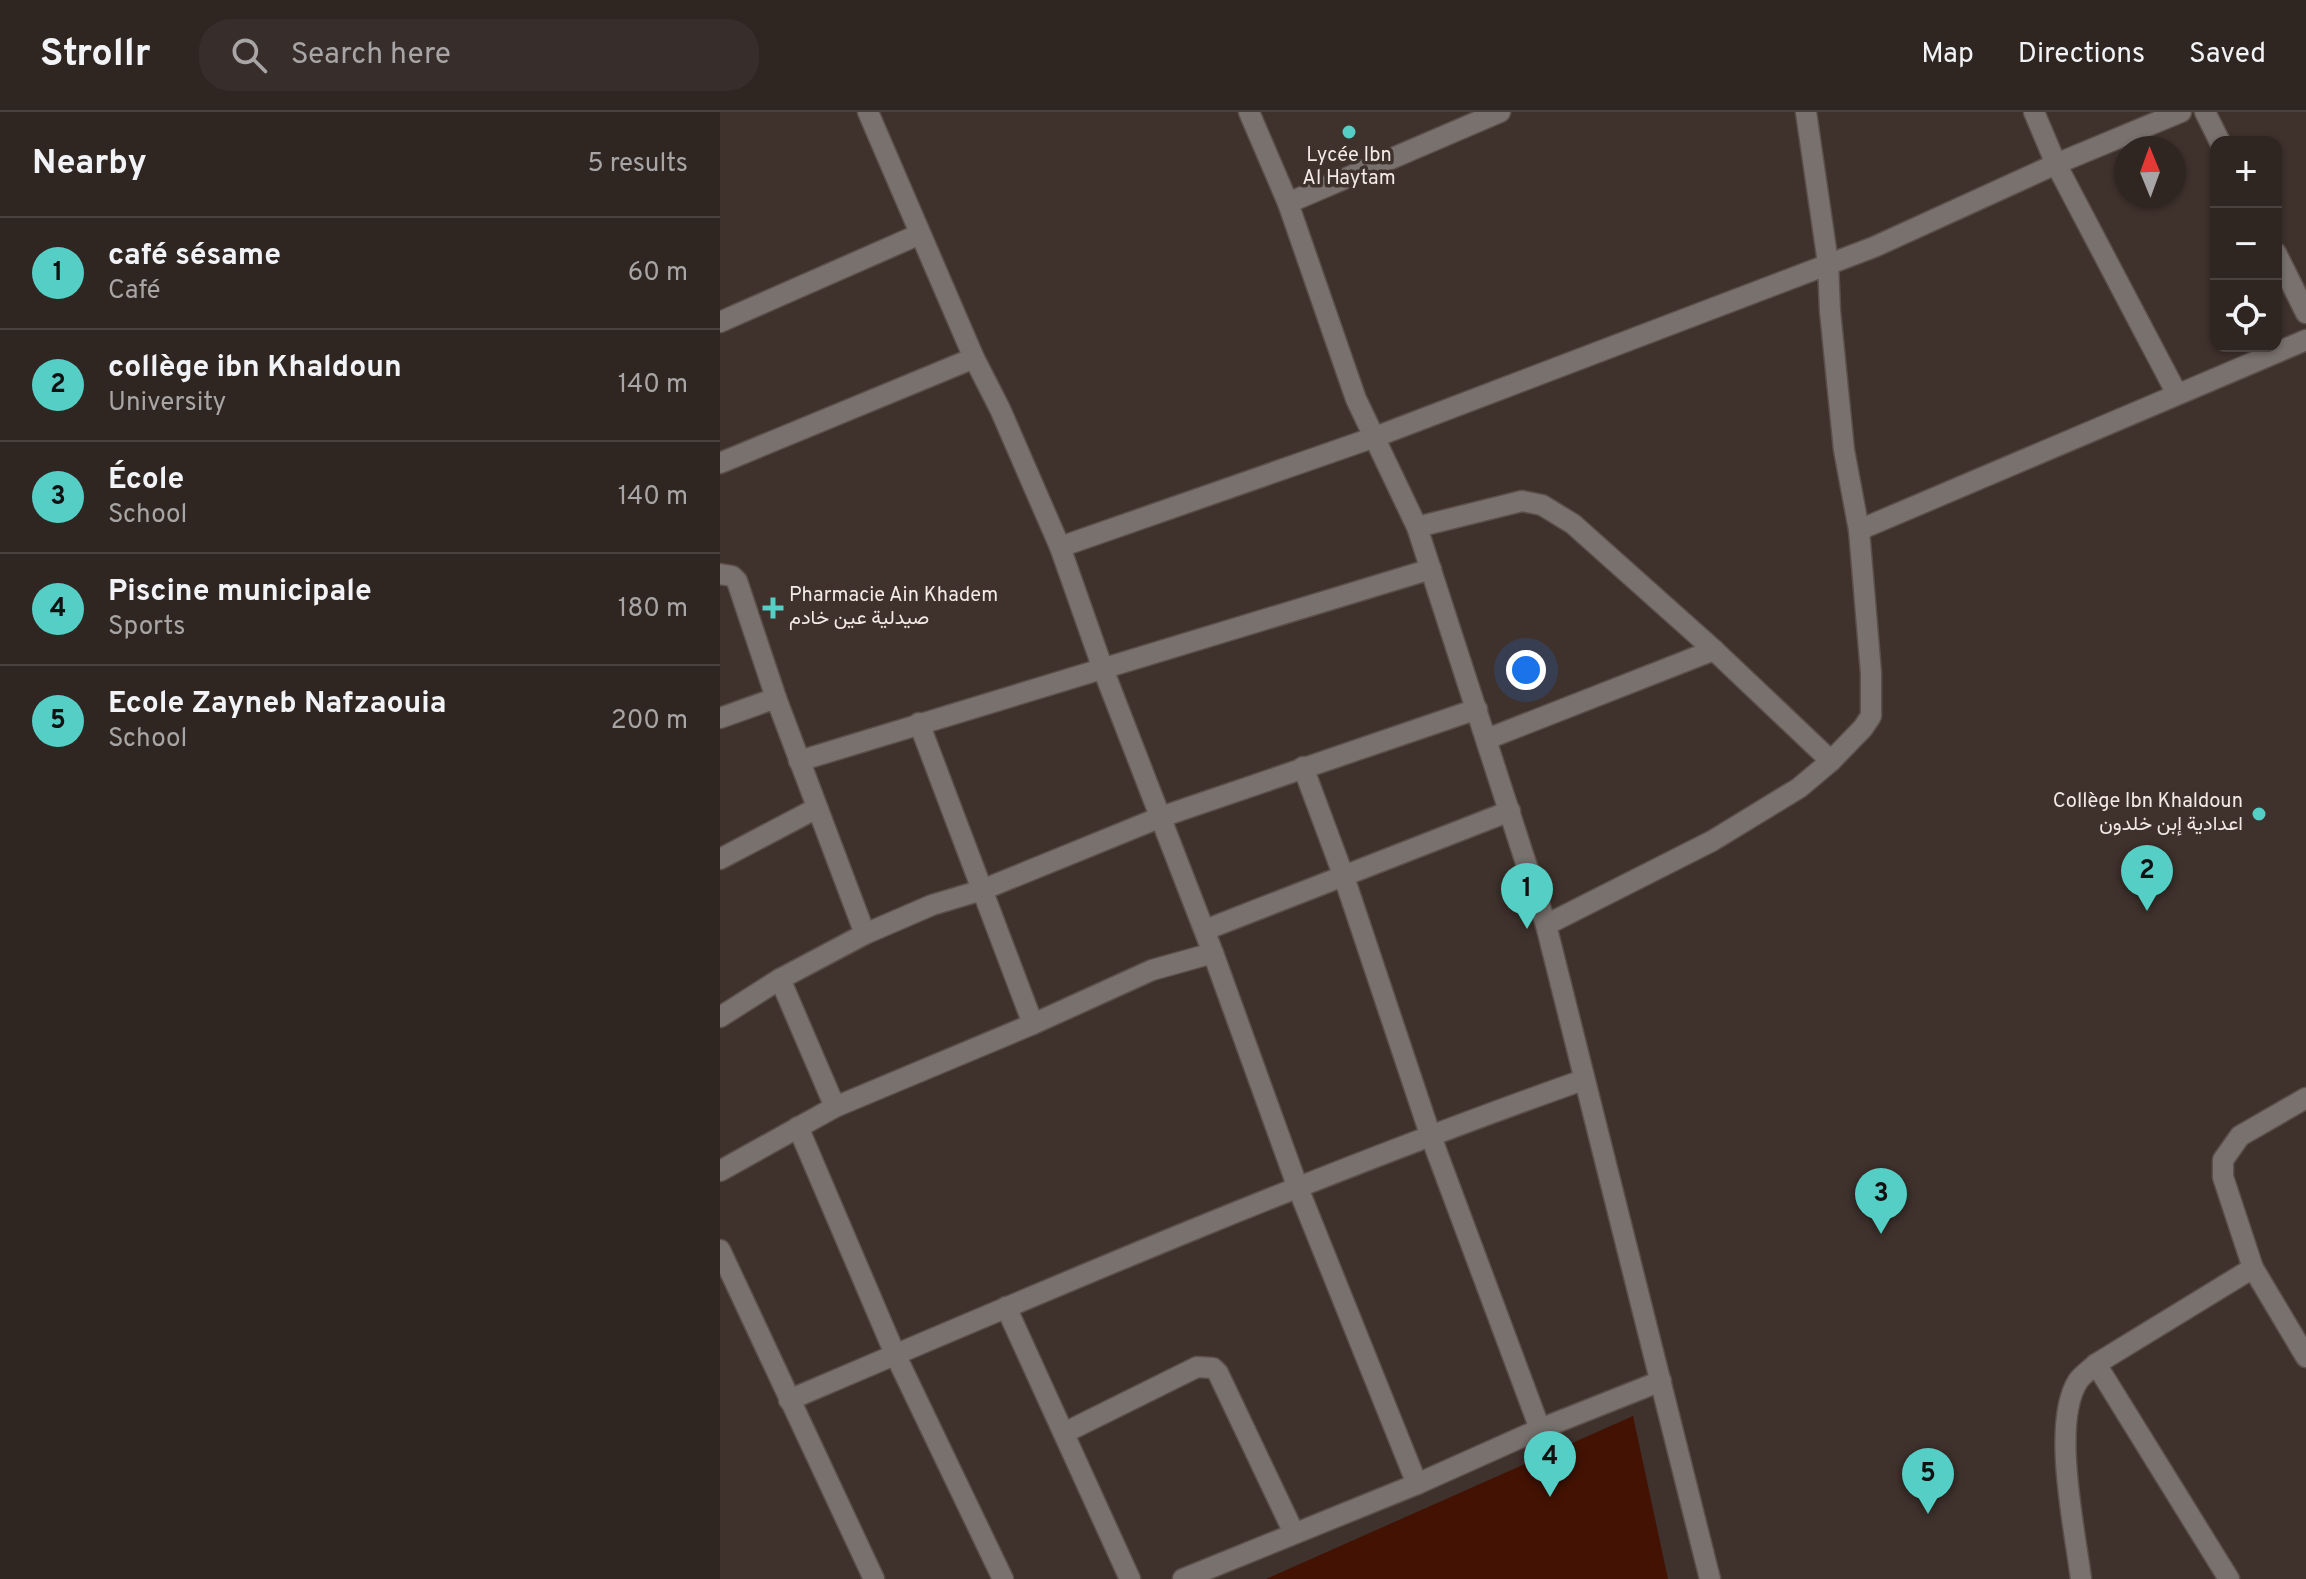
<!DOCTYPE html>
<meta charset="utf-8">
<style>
:root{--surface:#2f2521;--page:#372d2a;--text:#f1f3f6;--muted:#a7a5a5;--line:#4a423f;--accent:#55cec5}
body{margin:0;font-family:Overpass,Vazirmatn,sans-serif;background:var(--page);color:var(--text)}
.controls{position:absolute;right:24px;top:24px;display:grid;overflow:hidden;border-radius:16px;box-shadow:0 2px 6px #0004}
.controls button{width:72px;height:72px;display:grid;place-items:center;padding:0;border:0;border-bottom:2px solid var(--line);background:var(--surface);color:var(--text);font:40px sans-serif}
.compass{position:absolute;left:1394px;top:24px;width:72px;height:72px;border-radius:50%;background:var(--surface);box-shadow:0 2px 6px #0004;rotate:359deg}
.you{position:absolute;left:806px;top:558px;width:28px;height:28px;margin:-20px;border:6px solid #fff;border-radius:50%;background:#1a73e8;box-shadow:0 0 0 12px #1a73e833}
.badge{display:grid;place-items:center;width:52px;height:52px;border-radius:50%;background:var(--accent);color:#111;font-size:26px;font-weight:700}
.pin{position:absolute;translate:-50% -66px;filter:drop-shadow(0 2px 4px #0008)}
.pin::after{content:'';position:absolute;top:42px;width:28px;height:24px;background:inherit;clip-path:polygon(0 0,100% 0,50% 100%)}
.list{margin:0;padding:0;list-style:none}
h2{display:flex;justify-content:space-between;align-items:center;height:104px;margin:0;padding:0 32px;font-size:34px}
h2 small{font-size:26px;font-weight:400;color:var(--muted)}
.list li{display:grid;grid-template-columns:52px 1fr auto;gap:24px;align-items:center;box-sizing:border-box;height:112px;padding:0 32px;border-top:2px solid var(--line)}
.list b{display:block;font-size:30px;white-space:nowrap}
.list p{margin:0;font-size:26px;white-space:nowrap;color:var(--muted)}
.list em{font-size:26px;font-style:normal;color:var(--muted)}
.icon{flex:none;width:44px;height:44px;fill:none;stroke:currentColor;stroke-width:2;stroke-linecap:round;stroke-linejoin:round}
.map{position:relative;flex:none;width:1586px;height:1467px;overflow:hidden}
header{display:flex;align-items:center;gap:48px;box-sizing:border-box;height:112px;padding:0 40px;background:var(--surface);border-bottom:2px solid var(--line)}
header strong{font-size:38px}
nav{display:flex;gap:44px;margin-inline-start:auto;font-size:28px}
.search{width:560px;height:72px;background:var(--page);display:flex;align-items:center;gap:20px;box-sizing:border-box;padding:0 28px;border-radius:32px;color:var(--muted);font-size:30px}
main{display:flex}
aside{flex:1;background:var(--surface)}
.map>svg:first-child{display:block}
.water{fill:#431203}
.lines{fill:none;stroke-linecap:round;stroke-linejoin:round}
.minor-casing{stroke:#5c4f4a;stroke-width:23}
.minor{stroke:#78716e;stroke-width:20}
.poi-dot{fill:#55cec5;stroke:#3f312c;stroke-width:3}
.labels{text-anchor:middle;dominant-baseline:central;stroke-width:7;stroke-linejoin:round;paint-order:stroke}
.poi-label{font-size:20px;fill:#f3eae6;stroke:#3f312c}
</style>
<header>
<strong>Strollr</strong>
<div class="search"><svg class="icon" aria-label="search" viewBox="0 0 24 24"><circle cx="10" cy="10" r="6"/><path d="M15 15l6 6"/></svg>Search here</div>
<nav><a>Map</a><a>Directions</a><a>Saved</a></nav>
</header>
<main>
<aside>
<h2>Nearby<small>5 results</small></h2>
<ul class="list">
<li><span class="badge">1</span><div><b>café sésame</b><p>Café</p></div><em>60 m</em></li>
<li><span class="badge">2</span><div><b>collège ibn Khaldoun</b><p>University</p></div><em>140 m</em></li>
<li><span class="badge">3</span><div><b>École</b><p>School</p></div><em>140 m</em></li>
<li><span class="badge">4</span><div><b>Piscine municipale</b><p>Sports</p></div><em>180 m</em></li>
<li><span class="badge">5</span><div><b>Ecole Zayneb Nafzaouia</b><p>School</p></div><em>200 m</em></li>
</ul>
</aside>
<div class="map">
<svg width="1586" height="1467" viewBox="0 0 1586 1467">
<rect width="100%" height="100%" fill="#3f312c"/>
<path class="water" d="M913,1304L948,1467H546Z"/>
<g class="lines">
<defs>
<g id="minor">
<path d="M148,0L254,246L280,297L340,435L383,557L493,841L578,1076L697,1372"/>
<path d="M529,0L568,91L636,287L697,415L826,813"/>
<path d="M1314,0L1336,52L1457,282"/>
<path d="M1485,0L1500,30"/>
<path d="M568,91L780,0"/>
<path d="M1556,141L1586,201"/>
<path d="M0,210L200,122"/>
<path d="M0,351L254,246"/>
<path d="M697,415L802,389L822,393L853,412L994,538L1111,649"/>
<path d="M1139,418L1586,228"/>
<path d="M340,435L655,325L1154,135L1336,52L1461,0"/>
<path d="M0,462L12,464L17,469L56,586L145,822"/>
<path d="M0,606L56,586"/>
<path d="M199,611L313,912"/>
<path d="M767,627L994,538"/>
<path d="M79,649L711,457"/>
<path d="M0,747L97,696"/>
<path d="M485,818L790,699"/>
<path d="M60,867L115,995"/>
<path d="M0,905L60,867L145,822L212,793L262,778L441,705L757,597"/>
<path d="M78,1015L175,1242L283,1467"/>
<path d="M0,1059L115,995L313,912L432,858L493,841"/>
<path d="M0,1138L154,1467"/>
<path d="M1533,1156L1503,1065V1048L1520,1024L1586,986"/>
<path d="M286,1195L410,1467"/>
<path d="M1376,1252L1509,1467"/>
<path d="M69,1288C331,1176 594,1063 863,968"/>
<path d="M820,1317L941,1269"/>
<path d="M344,1321L477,1255L493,1256L498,1261L574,1421"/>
<path d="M463,1467L697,1372L820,1317L710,1022L624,765L583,655"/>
<path d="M990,1467L826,813L992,729L1079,676L1111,649L1143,616L1151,604V561L1139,418L1124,338L1110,199L1108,151L1086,0"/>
<path d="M1361,1467C1355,1418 1331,1311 1358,1269C1362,1263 1370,1258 1376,1252L1533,1156L1586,1245"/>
</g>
</defs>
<use href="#minor" class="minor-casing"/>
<use href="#minor" class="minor"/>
</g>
<g class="poi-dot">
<circle cx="629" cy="20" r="8"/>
<path d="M49 484h8v8h8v8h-8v8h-8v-8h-8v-8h8z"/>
<circle cx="1539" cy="702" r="8"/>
</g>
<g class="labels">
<g class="poi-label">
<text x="629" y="44">Lycée Ibn<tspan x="629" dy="23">Al Haytam</tspan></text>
<text x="69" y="484" text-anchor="start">Pharmacie Ain Khadem<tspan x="69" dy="23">صيدلية عين خادم</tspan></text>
<text x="1523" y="690" text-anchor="end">Collège Ibn Khaldoun<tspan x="1523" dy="23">اعدادية إبن خلدون</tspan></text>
</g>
</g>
</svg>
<div class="controls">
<button>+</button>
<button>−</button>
<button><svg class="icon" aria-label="locate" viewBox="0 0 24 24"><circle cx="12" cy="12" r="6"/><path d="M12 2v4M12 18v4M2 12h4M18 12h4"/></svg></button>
</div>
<svg class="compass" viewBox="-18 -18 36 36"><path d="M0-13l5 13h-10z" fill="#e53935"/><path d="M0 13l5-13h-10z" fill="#a7a5a5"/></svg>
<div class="you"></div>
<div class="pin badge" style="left:807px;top:817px">1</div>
<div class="pin badge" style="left:1427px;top:799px">2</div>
<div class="pin badge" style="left:1161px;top:1122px">3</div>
<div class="pin badge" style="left:830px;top:1385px">4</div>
<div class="pin badge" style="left:1208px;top:1402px">5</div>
</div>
</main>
